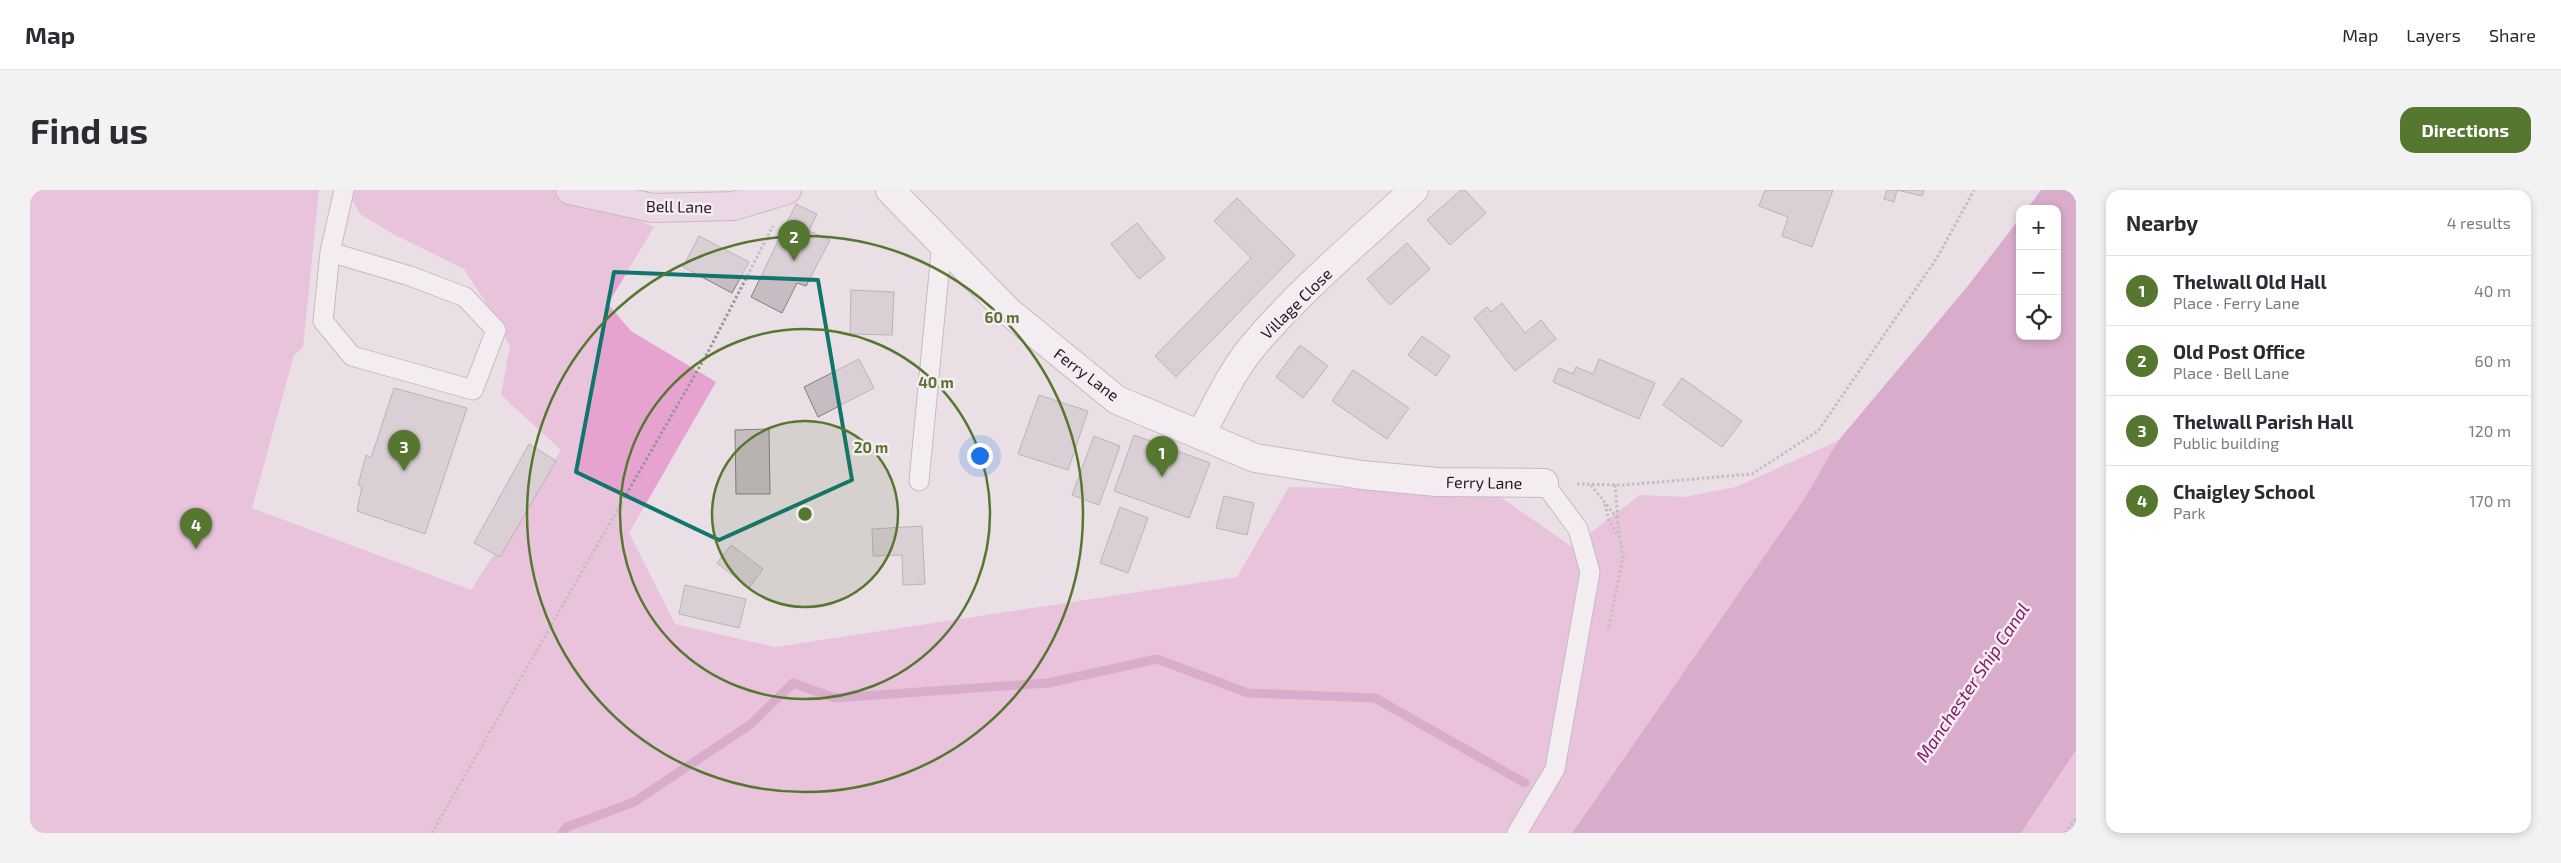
<!DOCTYPE html>
<meta charset="utf-8">
<style>
:root{--surface:#fff;--page:#f2f2f3;--text:#2b2b33;--muted:#7c7c81;--line:#e1e1e2;--accent:#56772f}
body{margin:0;font-family:"Exo 2",sans-serif;background:var(--page);color:var(--text)}
.controls{position:absolute;right:15px;top:15px;display:grid;overflow:hidden;border-radius:10px;box-shadow:0 2px 8px #0003}
.controls button{width:45px;height:45px;display:grid;place-items:center;padding:0;border:0;border-bottom:1px solid var(--line);background:var(--surface);color:var(--text);font:25px sans-serif}
.you{position:absolute;left:949px;top:265px;width:18px;height:18px;margin:-12px;border:4px solid #fff;border-radius:50%;background:#1a73e8;box-shadow:0 0 0 8px #1a73e833}
.badge{display:grid;place-items:center;width:32px;height:32px;border-radius:50%;background:var(--accent);color:#fff;font-size:16px;font-weight:700}
.pin{position:absolute;translate:-50% -41px;filter:drop-shadow(0 1px 2px #0008)}
.pin::after{content:'';position:absolute;top:26px;width:18px;height:15px;background:inherit;clip-path:polygon(0 0,100% 0,50% 100%)}
.list{margin:0;padding:0;list-style:none}
h2{display:flex;justify-content:space-between;align-items:center;height:65px;margin:0;padding:0 20px;font-size:21px}
h2 small{font-size:16px;font-weight:400;color:var(--muted)}
.list li{display:grid;grid-template-columns:32px 1fr auto;gap:15px;align-items:center;box-sizing:border-box;height:70px;padding:0 20px;border-top:1px solid var(--line)}
.list b{display:block;font-size:19px;white-space:nowrap}
.list p{margin:0;font-size:16px;white-space:nowrap;color:var(--muted)}
.list em{font-size:16px;font-style:normal;color:var(--muted)}
.icon{flex:none;width:28px;height:28px;fill:none;stroke:currentColor;stroke-width:2;stroke-linecap:round;stroke-linejoin:round}
.map{position:relative;flex:none;width:2046px;height:643px;overflow:hidden;border-radius:15px}
header{display:flex;align-items:center;gap:30px;box-sizing:border-box;height:70px;padding:0 25px;background:var(--surface);border-bottom:1px solid var(--line)}
header strong{font-size:24px}
nav{display:flex;gap:28px;margin-inline-start:auto;font-size:18px}
.intro{display:flex;align-items:center;justify-content:space-between;box-sizing:border-box;height:120px;padding:0 30px}
h1{margin:0;font-size:35px}
.button{padding:12px 22px;border-radius:15px;background:var(--accent);color:#fff;font-size:18px;font-weight:700}
main{display:flex;gap:30px;padding:0 30px}
aside{flex:1;background:var(--surface);border-radius:15px;box-shadow:0 2px 8px #0003}
.map>svg:first-child{display:block}
.green{fill:#e6a3cf}
.water{fill:#c570aa}
.lines{fill:none;stroke-linecap:round;stroke-linejoin:round}
.stream{stroke:#c570aa;stroke-width:9}
.building{fill:#c6bcc2;stroke:#857c81}
.lane-casing{stroke:#9a9096;stroke-width:21}
.street-casing{stroke:#9a9096;stroke-width:30}
.secondary-casing{stroke:#9a9096;stroke-width:30}
.path{stroke:#9b9498;stroke-width:3;stroke-dasharray:2.5 2.5;stroke-linecap:butt}
.lane{stroke:#fff;stroke-width:19}
.street{stroke:#fff;stroke-width:28}
.secondary{stroke:#edcee4;stroke-width:28}
.marked{fill:none;stroke:#0f766e;stroke-width:4;stroke-linejoin:round}
.ring{fill:none;stroke:#56772f;stroke-width:2.5}
.labels{text-anchor:middle;dominant-baseline:central;stroke-width:5;stroke-linejoin:round;paint-order:stroke}
.street-label{font-size:16px;fill:#1f1b1d;stroke:#f7ecf3}
.water-label{font-size:18px;font-style:italic;fill:#7e1765;stroke:#f7ecf3}
.centre{fill:#56772f;stroke:#f7ecf3;stroke-width:2.5}
.ring-label{font-size:15px;text-anchor:middle;font-weight:bold;fill:#56772f;stroke:#f7ecf3;stroke-width:5;stroke-linejoin:round;paint-order:stroke}
</style>
<header>
<strong>Map</strong>
<nav><a>Map</a><a>Layers</a><a>Share</a></nav>
</header>
<div class="intro"><h1>Find us</h1><a class="button">Directions</a></div>
<main>
<div class="map">
<svg width="2046" height="643" viewBox="0 0 2046 643">
<rect width="100%" height="100%" fill="#e9dfe5"/>
<g class="green">
<path d="M0,0H289L273,157L264,165L222,318L441,400L531,260L471,205L480,156L455,111L434,79L363,44L330,24L317,0H540L624,37L578,114L601,141L686,192L599,343L645,434L745,457L1207,387L1259,297L1463,302L1542,357L1610,305L1654,307L1706,297L1808,251L1774,309L1542,643H0Z"/>
<path d="M2046,560V643H1991Z"/>
</g>
<path class="water" d="M2011,0H2046V560L1991,643H1542L1774,309L1808,251L1937,97L1990,28V146H2027V19H1997Z"/>
<g class="lines">
<path class="stream" d="M532,643L537,637L604,612L721,534L763,493L805,508L1018,493L1127,469L1218,503L1345,508L1495,593"/>
</g>
<g class="building">
<path d="M1431,0H1435L1456,23L1420,55L1397,30Z"/>
<path d="M1735,0H1803L1782,57L1752,46L1758,27L1729,16Z"/>
<path d="M1857,0H1894L1892,6L1867,0L1864,12L1854,9Z"/>
<path d="M1207,8L1265,65L1146,187L1125,166L1221,68L1184,31Z"/>
<path d="M766,14L787,24L779,41L800,50L776,96L767,93L752,123L721,107Z"/>
<path d="M1107,33L1135,68L1109,89L1081,54Z"/>
<path d="M669,46L719,72L702,103L653,77Z"/>
<path d="M1377,53L1400,79L1360,115L1337,89Z"/>
<path d="M821,100L864,102L862,145L820,144Z"/>
<path d="M1472,113L1495,143L1511,130L1526,149L1485,181L1444,128L1457,117L1461,122Z"/>
<path d="M1392,146L1420,166L1406,186L1378,165Z"/>
<path d="M1270,155L1298,176L1273,208L1246,187Z"/>
<path d="M829,169L844,198L788,227L774,197Z"/>
<path d="M1569,169L1625,193L1609,229L1523,192L1529,178L1543,184L1546,177L1563,184Z"/>
<path d="M1323,180L1379,218L1357,249L1302,211Z"/>
<path d="M1652,188L1712,231L1692,257L1633,215Z"/>
<path d="M364,198L437,218L395,344L327,321L332,296L328,295L336,265L341,268Z"/>
<path d="M1009,205L1058,221L1038,280L988,264Z"/>
<path d="M739,239L740,304H706L705,240Z"/>
<path d="M1104,245L1180,273L1159,328L1084,301Z"/>
<path d="M1064,246L1090,256L1069,315L1042,305Z"/>
<path d="M499,254L526,271L470,367L444,353Z"/>
<path d="M1194,306L1224,313L1217,345L1186,338Z"/>
<path d="M1090,317L1118,328L1098,383L1070,373Z"/>
<path d="M892,336L895,394L873,395L872,365L843,366L842,339Z"/>
<path d="M701,355L733,379L719,398L687,373Z"/>
<path d="M655,395L716,409L709,438L649,424Z"/>
</g>
<g class="lines">
<defs>
<g id="lane">
<path d="M300,62L380,86L435,107L466,140L443,200L322,166L293,131L300,62L314,0"/>
<path d="M889,291L912,52"/>
<path d="M1487,643L1525,579L1560,382L1548,339L1514,293"/>
</g>
<g id="street">
<path d="M860,0L978,121L1087,210L1225,268L1332,285L1407,292L1514,293"/>
<path d="M1170,245C1187,215 1201,182 1223,156C1268,102 1331,49 1384,0"/>
</g>
<path id="secondary" d="M540,0L623,18L704,16L757,0"/>
</defs>
<use href="#lane" class="lane-casing"/>
<use href="#street" class="street-casing"/>
<use href="#secondary" class="secondary-casing"/>
<g class="path">
<path d="M1547,294L1594,295L1722,284L1788,241L1907,68L1944,0"/>
<path d="M1561,295L1587,328L1593,368L1578,440"/>
<path d="M1585,295L1588,328"/>
<path d="M1575,314L1579,331L1589,347"/>
<path d="M402,643L678,162L743,36"/>
<path d="M2035,643L2046,628"/>
</g>
<use href="#lane" class="lane"/>
<use href="#street" class="street"/>
<use href="#secondary" class="secondary"/>
</g>
<path d="M0 0H2046V643H0ZM584,82L788,90L822,290L689,350L546,282Z" fill="#e9dfe5" fill-opacity=".55" fill-rule="evenodd"/>
<path class="marked" d="M584,82L788,90L822,290L689,350L546,282Z"/>
<circle cx="775" cy="324" r="93" fill="#56772f" fill-opacity=".12"/>
<g class="ring">
<circle cx="775" cy="324" r="93"/>
<circle cx="775" cy="324" r="185"/>
<circle cx="775" cy="324" r="278"/>
</g>
<g class="labels">
<g class="street-label">
<text transform="translate(649 16) rotate(1)">Bell Lane</text>
<text transform="translate(1266 113) rotate(-45)">Village Close</text>
<text transform="translate(1057 184) rotate(37)">Ferry Lane</text>
<text transform="translate(1454 292) rotate(1)">Ferry Lane</text>
</g>
<g class="water-label">
<text transform="translate(1942 492) rotate(-56)">Manchester Ship Canal</text>
</g>
</g>
<circle cx="775" cy="324" r="8" class="centre"/>
<g class="ring-label">
<text x="972" y="133">60 m</text>
<text x="906" y="198">40 m</text>
<text x="841" y="263">20 m</text>
</g>
</svg>
<div class="controls">
<button>+</button>
<button>−</button>
<button><svg class="icon" aria-label="locate" viewBox="0 0 24 24"><circle cx="12" cy="12" r="6"/><path d="M12 2v4M12 18v4M2 12h4M18 12h4"/></svg></button>
</div>
<div class="you"></div>
<div class="pin badge" style="left:1132px;top:287px">1</div>
<div class="pin badge" style="left:764px;top:71px">2</div>
<div class="pin badge" style="left:374px;top:281px">3</div>
<div class="pin badge" style="left:166px;top:359px">4</div>
</div>
<aside>
<h2>Nearby<small>4 results</small></h2>
<ul class="list">
<li><span class="badge">1</span><div><b>Thelwall Old Hall</b><p>Place · Ferry Lane</p></div><em>40 m</em></li>
<li><span class="badge">2</span><div><b>Old Post Office</b><p>Place · Bell Lane</p></div><em>60 m</em></li>
<li><span class="badge">3</span><div><b>Thelwall Parish Hall</b><p>Public building</p></div><em>120 m</em></li>
<li><span class="badge">4</span><div><b>Chaigley School</b><p>Park</p></div><em>170 m</em></li>
</ul>
</aside>
</main>
